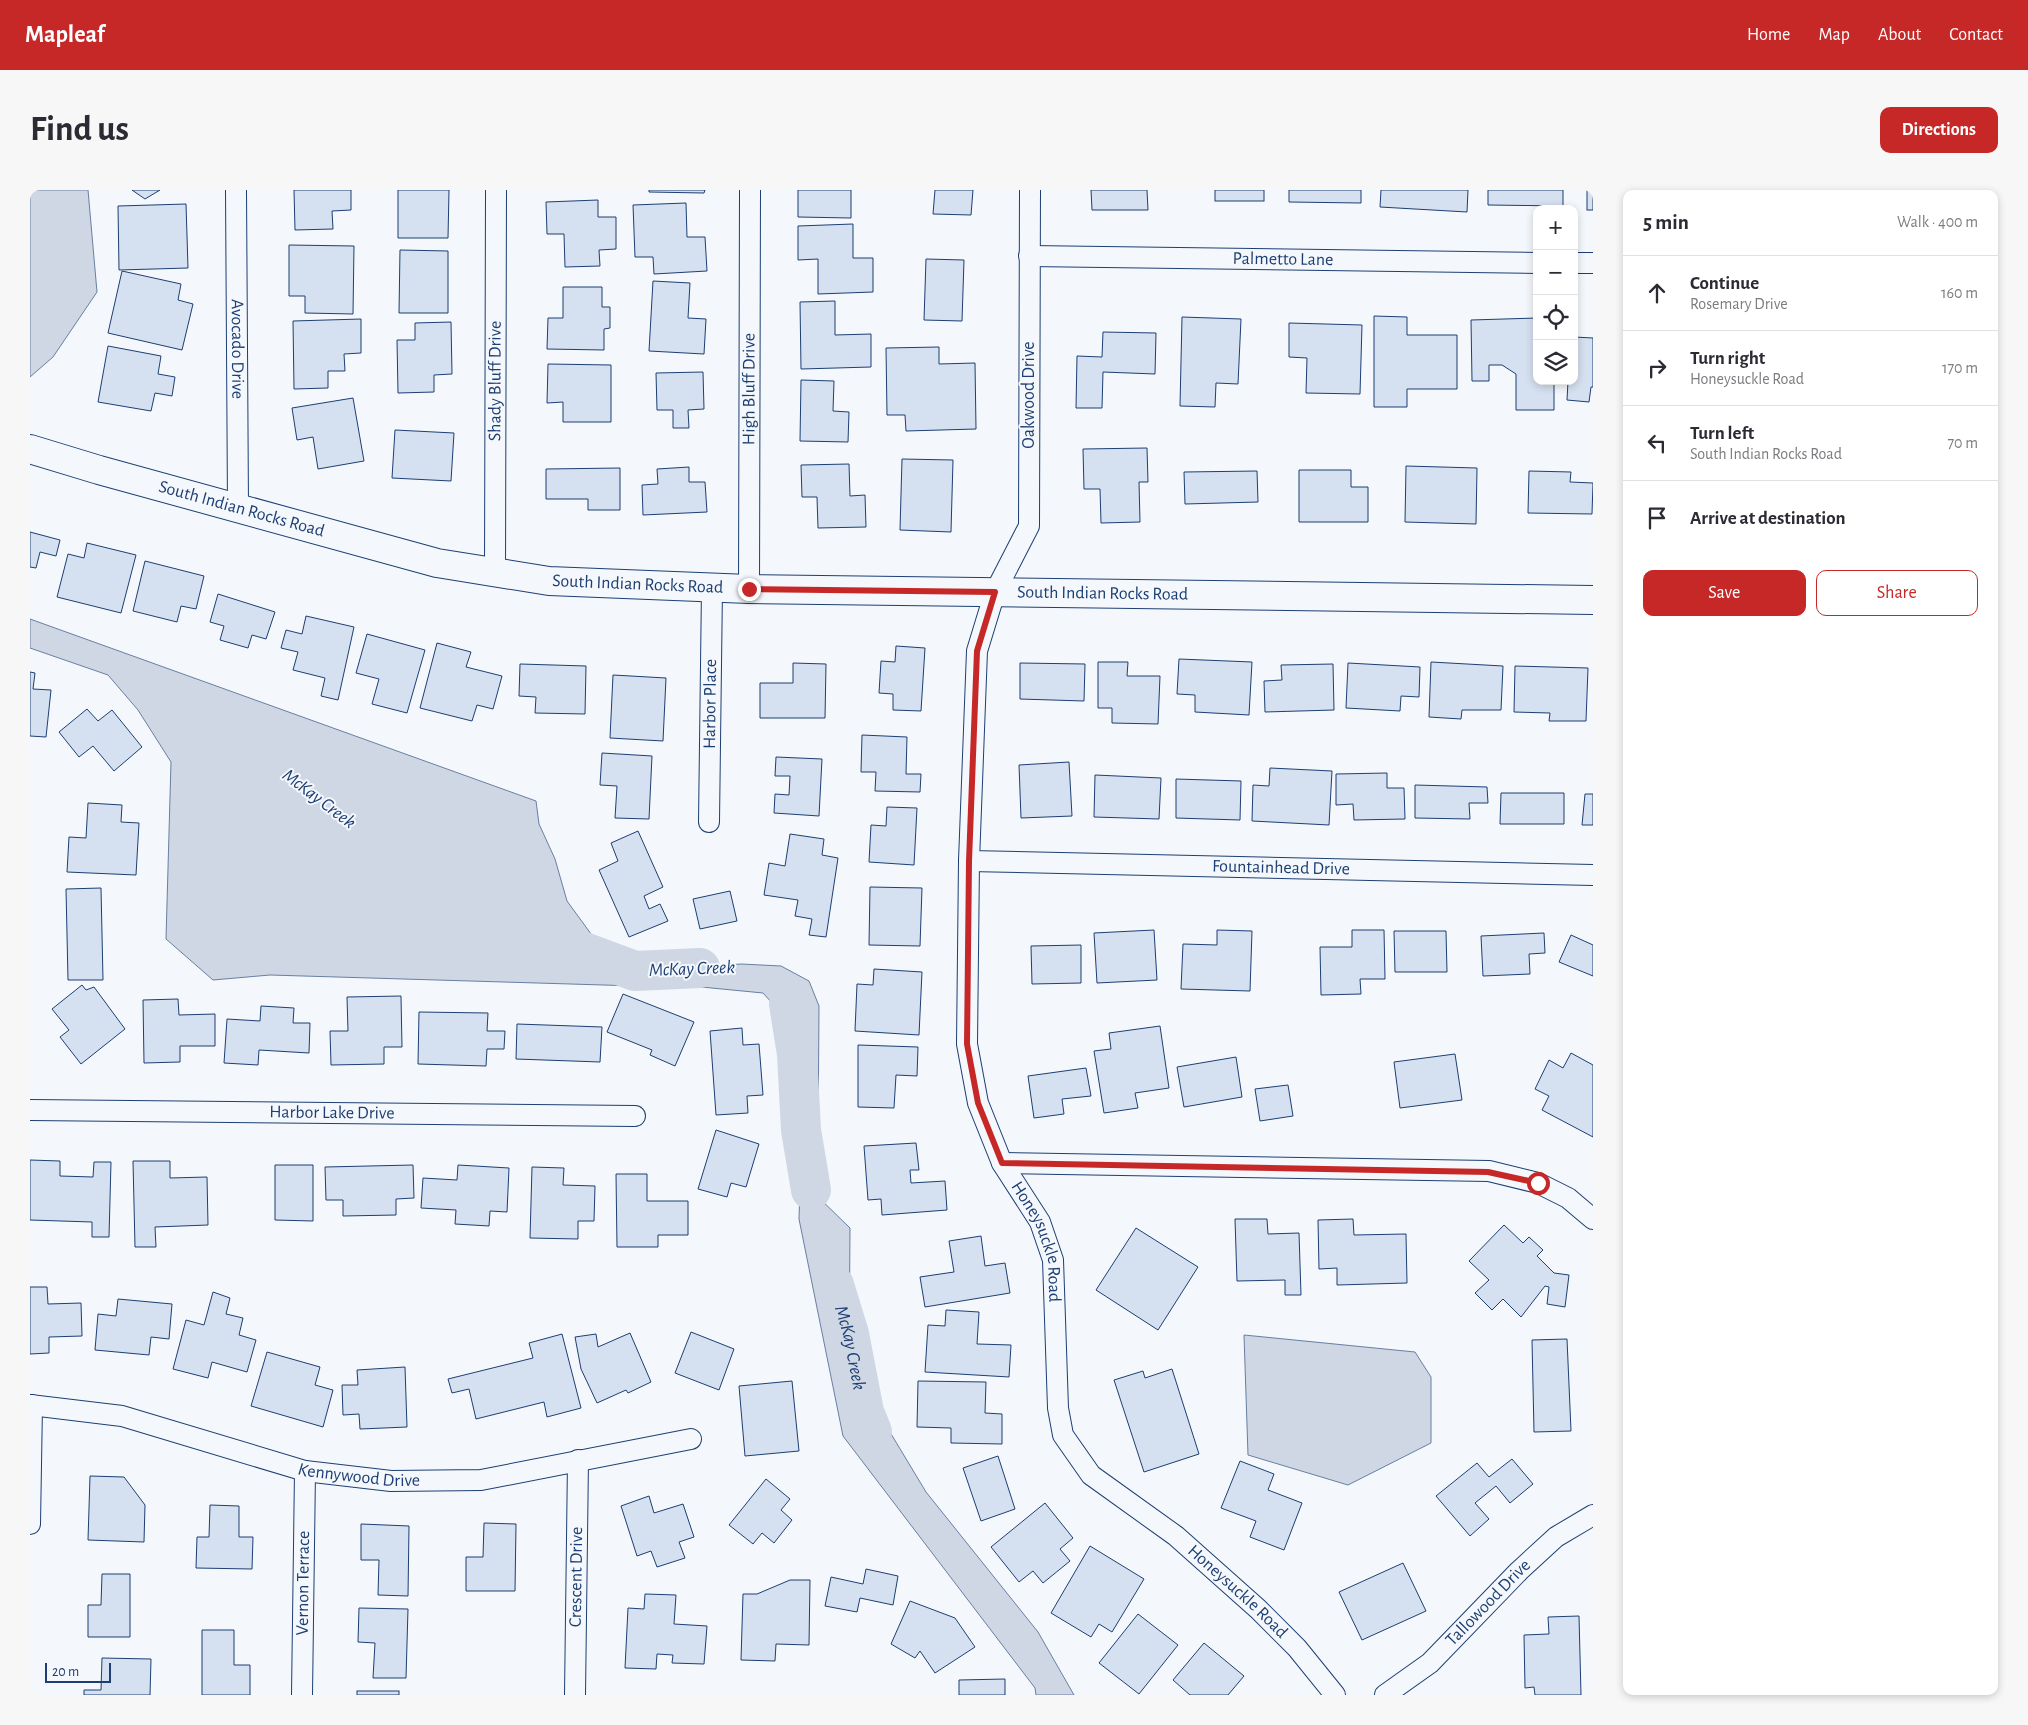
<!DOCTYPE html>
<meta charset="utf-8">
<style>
:root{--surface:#fff;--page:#f7f7f7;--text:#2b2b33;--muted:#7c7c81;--line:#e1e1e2;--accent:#c62828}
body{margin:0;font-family:"Alegreya Sans",sans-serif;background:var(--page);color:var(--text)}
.controls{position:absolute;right:15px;top:15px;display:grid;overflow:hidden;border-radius:10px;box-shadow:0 2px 8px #0003}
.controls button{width:45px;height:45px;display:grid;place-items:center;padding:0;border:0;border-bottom:1px solid var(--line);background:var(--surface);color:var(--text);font:25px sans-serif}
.scale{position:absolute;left:15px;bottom:12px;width:66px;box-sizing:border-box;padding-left:5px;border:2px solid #1d3f73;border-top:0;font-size:14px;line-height:18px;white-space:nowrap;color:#1d3f73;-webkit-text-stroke:4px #f4f7fb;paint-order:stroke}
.stop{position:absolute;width:15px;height:15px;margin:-11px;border:4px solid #c62828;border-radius:50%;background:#fff}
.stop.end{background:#c62828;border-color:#fff;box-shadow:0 1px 5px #0008}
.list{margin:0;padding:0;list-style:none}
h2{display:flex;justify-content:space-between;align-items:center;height:65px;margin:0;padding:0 20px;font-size:21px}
h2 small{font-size:16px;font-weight:400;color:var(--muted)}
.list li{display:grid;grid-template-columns:32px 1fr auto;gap:15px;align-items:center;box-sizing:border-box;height:75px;padding:0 20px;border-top:1px solid var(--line)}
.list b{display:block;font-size:19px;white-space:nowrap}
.list p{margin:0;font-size:16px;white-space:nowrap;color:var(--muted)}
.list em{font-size:16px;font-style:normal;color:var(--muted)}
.actions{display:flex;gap:10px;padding:15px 20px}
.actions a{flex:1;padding:11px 0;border:1px solid var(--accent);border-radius:10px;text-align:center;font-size:18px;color:var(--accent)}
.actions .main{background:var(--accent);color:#fff}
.icon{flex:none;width:28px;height:28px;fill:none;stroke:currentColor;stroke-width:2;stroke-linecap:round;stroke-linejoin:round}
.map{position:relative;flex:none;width:1563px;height:1505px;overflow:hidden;border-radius:10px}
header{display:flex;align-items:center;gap:30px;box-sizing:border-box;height:70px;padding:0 25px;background:var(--accent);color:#fff}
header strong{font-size:24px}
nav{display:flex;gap:28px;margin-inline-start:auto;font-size:18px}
.intro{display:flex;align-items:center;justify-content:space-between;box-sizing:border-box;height:120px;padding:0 30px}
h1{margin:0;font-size:35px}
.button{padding:12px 22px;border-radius:10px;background:var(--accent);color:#fff;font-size:18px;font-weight:700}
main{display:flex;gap:30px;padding:0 30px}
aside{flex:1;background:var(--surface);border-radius:10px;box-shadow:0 2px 8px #0003}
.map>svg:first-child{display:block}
.water{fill:#cfd7e4;stroke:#687fa3}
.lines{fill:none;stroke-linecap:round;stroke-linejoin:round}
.river{stroke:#cfd7e4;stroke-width:40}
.building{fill:#d5e0f0;stroke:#1d3f73}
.street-casing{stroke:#1d3f73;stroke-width:22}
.secondary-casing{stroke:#1d3f73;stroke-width:30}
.street{stroke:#f4f7fb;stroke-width:20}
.secondary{stroke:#f4f7fb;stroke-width:28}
.route{stroke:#c62828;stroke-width:6}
.labels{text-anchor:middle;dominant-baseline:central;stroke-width:4;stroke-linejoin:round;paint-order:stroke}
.street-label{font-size:18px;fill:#1d3f73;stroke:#f4f7fb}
.water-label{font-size:19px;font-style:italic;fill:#1d3f73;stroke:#f4f7fb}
</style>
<header>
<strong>Mapleaf</strong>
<nav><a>Home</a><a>Map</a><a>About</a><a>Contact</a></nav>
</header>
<div class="intro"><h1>Find us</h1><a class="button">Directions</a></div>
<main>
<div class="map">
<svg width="1563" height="1505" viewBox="0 0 1563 1505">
<rect width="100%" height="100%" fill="#f4f7fb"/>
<g class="water">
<path d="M0,0H58L67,102L23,167L0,187Z"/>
<path d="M0,429L506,611L509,634L525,669L537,711L564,748L603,764L607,796L240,785L183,790L136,749L141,572L108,520L78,485L0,458Z"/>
<path d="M711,774L751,776L779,791L789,816L788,954L783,1002L820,1038L819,1174L896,1302L1008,1442L1044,1505H1006L1005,1498L813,1246L769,1029L773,906L761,834L733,803L661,796H618L616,780Z"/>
<path d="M1214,1145L1385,1162L1401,1187V1253L1318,1295L1218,1265Z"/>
</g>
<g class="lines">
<g class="river">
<path d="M554,762L605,781L670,778"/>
<path d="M759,814L767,864L771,940L781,1000"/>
<path id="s1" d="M804,1095L819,1144L834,1222L842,1242"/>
</g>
</g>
<g class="building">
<path d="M102,0H130L115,9Z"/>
<path d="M264,0H321V20L302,21L303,39L265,40Z"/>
<path d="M368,0H419L418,48H368Z"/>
<path d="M619,0H675L674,3L619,2Z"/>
<path d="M768,0H821V28L768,27Z"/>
<path d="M905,0H943L941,25L903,24Z"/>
<path d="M1061,0H1117L1118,20H1062Z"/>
<rect x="1185" y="0" width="49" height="11"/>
<path d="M1259,0H1331V13L1259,12Z"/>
<path d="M1351,0H1438L1437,22L1350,17Z"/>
<path d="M1458,0H1533V16L1458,15Z"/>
<rect x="1557" y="0" width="6" height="20"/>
<path d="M568,10V27H586V59L569,60L570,76L535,77L534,44H517L516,12Z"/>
<path d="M656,13L657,47H675L677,81L624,84L623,67H605L603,15Z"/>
<path d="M156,14L158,78L89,80L88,16Z"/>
<path d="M823,34V68H843V102L788,104V69L768,70V36Z"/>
<path d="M259,55L324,56L323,124L275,123V106H259Z"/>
<path d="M370,60L418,61V123H369Z"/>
<path d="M896,69L934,70L932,131L894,130Z"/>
<path d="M92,81L151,94L148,110L163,114L152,160L78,143Z"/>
<path d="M623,91L660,93L658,128L676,129L674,164L619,161Z"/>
<path d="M533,97H572V117H580V138L574,139V160L517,159L518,128H533Z"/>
<path d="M805,111V145L841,144V177L771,179L770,112Z"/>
<path d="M1344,126L1377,127V145H1427V199H1377V217H1344Z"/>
<path d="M1152,127L1211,129L1208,194L1186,193L1185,217L1150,216Z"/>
<path d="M1507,128V191H1524V220H1486V184L1472,175H1459V191H1442L1441,130Z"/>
<path d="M331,129V163L314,164L315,181H298V198L264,199L263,131Z"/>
<path d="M421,132L422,184L404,185V202L368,203L367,150H385V133Z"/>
<path d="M1259,133L1332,135L1330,204L1276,203L1277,168L1259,167Z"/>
<path d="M1073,142L1126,143L1125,184L1073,182L1072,218H1046L1047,166L1072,167Z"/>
<path d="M1544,147L1563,148V197H1561L1559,212L1537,210L1538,191H1544Z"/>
<path d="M78,156L131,166L128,184L145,187L142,206L125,203L121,221L68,212Z"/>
<path d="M909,157V174L945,173L946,239L876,241L875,225H857L856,158Z"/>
<path d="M518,174L581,175V232H533V212L517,213Z"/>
<path d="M673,182L674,219L658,220L659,238H643V220H627L626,183Z"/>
<path d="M771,190L804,191L803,221L819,222L818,252L770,251Z"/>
<path d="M323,208L334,271L288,279L283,247L267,250L262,218Z"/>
<path d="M365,240L424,243L421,291L362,288Z"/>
<path d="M1117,258L1118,292H1109L1110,332L1071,333L1070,299H1054L1053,259Z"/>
<path d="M872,269L923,270L921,342L870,340Z"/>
<path d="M819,274L820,306L835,305L836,337L788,338L787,307H772L771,275Z"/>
<path d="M1376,276L1447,278L1446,334L1375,332Z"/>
<path d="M659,277V292H675L677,322L613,325L612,295L628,294L627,279Z"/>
<path d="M590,278V320H558V309H516V279Z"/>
<path d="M1269,280H1321V297H1338V332H1269Z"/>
<path d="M1227,281L1228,312L1155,314L1154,282Z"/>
<path d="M1499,281L1541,282L1540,292L1563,293L1562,324L1498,323Z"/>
<path d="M0,342L30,350L26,366L10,362L6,378L0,377Z"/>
<path d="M57,353L106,365L91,423L27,407L38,364L54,368Z"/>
<path d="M115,371L174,386L166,419L151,416L147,432L103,421Z"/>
<path d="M188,404L245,422L236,449L222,445L218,458L190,450L194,436L180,432Z"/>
<path d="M276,426L324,437L308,510L291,506L295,488L263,480L268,462L251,458L256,440L272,444Z"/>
<path d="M337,444L395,460L377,523L342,514L349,489L326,483Z"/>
<path d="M407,453L441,462L436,477L472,486L463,519L447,515L442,531L390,518Z"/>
<path d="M866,456L895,458L891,521L863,520V504L849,503L851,471L865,472Z"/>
<path d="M1149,469L1222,472L1219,525L1165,522V505L1147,504Z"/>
<path d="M1068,472H1098L1097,486H1130L1128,534L1082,533V518H1068Z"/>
<path d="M1401,472L1473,476L1471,520H1432L1431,529L1399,527Z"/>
<path d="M763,473L796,474L795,528H730V493H763Z"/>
<path d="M990,473L1055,474L1054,511L990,509Z"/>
<path d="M1318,473L1390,477L1389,507L1371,506L1370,521L1316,518Z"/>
<path d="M490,474L556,476L555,524L505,523L506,507L489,506Z"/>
<path d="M1303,474L1304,520L1235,522L1234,491L1252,490L1251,475Z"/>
<path d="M1485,476L1558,478L1556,531H1519L1520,523L1484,522Z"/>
<path d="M0,482L5,483L3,499L21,500L16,547L0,546Z"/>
<path d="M583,485L636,488L633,551L580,548Z"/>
<path d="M57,519L68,531L82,520L112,557L84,581L63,556L49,567L29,542Z"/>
<path d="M832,545L877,547L876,584H891L890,602L845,601L846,582H831Z"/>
<path d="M572,563L622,566L619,629L585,628L587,596L570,595Z"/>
<path d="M746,567L792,569L789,626L744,623L745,604L759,605L760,586H745Z"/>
<path d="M1039,572L1042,626L991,628L989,575Z"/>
<path d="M1240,578L1302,581L1299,635L1222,631L1223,595L1239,596Z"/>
<path d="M1357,583V598H1374L1375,629L1324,630L1323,614L1306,615V584Z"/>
<path d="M1065,585L1131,588L1129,629L1064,627Z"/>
<path d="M1146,589L1211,591L1210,630L1146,628Z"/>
<path d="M1385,595L1457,597L1458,613H1439L1440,629L1385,628Z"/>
<path d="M1471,603H1534V634H1470Z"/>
<path d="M1555,604H1563V635H1552Z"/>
<path d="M58,613L92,615L91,632L109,633L106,685L37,682L39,647L56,648Z"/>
<path d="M857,617L887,618L884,675L839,672L841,635L856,636Z"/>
<path d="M608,641L633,697L614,706L619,719L630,714L638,731L599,747L569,680L588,671L581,653Z"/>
<path d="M760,644L794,649L792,665L808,668L796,747L779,745L782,729L765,726L768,710L734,705L739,673L755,676Z"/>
<path d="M840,697L892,698L890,756L839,755Z"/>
<path d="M71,698L73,790H38L36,699Z"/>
<path d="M700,701L707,731L670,739L663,709Z"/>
<path d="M1124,740L1127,790L1067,793L1064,743Z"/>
<path d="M1187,740L1222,741L1220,801L1151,799L1153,754L1187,755Z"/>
<path d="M1322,740H1354L1355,789H1330L1331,804L1291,805L1290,757H1322Z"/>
<path d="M1364,741H1416L1417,782H1365Z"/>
<path d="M1514,743L1515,763L1499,764L1500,784L1453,786L1451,746Z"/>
<path d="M1541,745L1563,755V786L1529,772Z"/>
<path d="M1051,755V793L1002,794L1001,756Z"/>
<path d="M844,779L892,782L889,845L825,841L827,794L843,795Z"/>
<path d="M52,795L56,800L64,797L95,839L51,874L30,847L39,840L22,819Z"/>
<path d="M593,804L664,832L645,876L620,865L622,860L577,842Z"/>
<path d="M371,806L372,857H354V874L301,875L300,841H318L317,807Z"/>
<path d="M148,809L149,825L185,824V856H150V872L114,873L113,810Z"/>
<path d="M231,816L264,818L263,833H280L279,863L229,860L228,875L194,873L197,829L230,831Z"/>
<path d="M389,822L458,823L457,841H475L474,859H457L456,876L388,874Z"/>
<path d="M487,834L572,837L570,872L486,869Z"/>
<path d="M1130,836L1139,898L1105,903L1108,918L1074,923L1064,861L1081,859L1079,843Z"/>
<path d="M712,838L713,855L729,854L733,905L717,906L718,923L686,925L680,841Z"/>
<path d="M828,855L888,857L887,886L866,885L864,918L828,917Z"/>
<path d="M1541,863L1563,875V947L1512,920L1519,906L1505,899L1519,870L1533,878Z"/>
<path d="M1425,864L1432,910L1370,918L1364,872Z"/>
<path d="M1206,867L1212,907L1154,917L1147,877Z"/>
<path d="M1056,878L1061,906L1032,909L1034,924L1004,928L998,886Z"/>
<path d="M1258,895L1263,926L1230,931L1225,899Z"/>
<path d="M686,940L729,954L716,997L701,993L697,1007L668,999Z"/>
<path d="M886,953L889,980H880L881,993L915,991L917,1020L852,1025L851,1009L838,1010L834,956Z"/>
<path d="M0,970L30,971V986L63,987L64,972H81L79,1047H62V1032L0,1030Z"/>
<path d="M103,971H140V988L177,987L178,1035L125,1037L126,1057H105Z"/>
<path d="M245,975H283V1031L245,1030Z"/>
<path d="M383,975L384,1008L366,1009V1025L313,1026V1010H296L295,977Z"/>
<path d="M428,975L479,978L477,1022L460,1021L459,1036L425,1034L426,1020L391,1018L393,988L427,990Z"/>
<path d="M502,977L534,978L533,995L565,996L564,1031H548V1049L500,1048Z"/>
<path d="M586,984H617V1011H658V1045H628V1057H587Z"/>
<path d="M1205,1029H1237L1238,1044L1269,1043L1271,1105H1255V1090L1207,1091Z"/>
<path d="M1323,1029L1324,1045L1376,1044L1377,1093L1307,1095V1078L1289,1079L1288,1030Z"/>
<path d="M1474,1035L1493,1053L1499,1047L1513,1060L1507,1066L1524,1083L1539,1085L1535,1117L1517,1114L1519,1097L1515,1096L1491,1127L1473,1109L1462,1120L1445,1103L1459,1090L1439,1071Z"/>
<path d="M1106,1038L1168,1077L1128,1140L1066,1100Z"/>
<path d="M951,1046L955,1076L975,1073L980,1103L895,1117L890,1087L924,1082L919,1051Z"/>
<path d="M0,1097H17L18,1114L51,1113L52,1146L19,1147V1163L0,1164Z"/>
<path d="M183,1102L200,1108L196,1124L213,1128L209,1145L226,1150L217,1182L182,1172L178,1188L143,1179L156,1130L174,1135Z"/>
<path d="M88,1109L142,1114L139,1149L121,1147L119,1165L65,1160L68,1124L86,1126Z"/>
<path d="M916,1120L949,1122L947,1154L981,1155L979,1187L895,1182L898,1135L915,1136Z"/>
<path d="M661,1142L704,1159L689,1200L645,1183Z"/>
<path d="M600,1143L621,1192L598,1203L596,1200L567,1213L551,1179L545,1147L566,1144L568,1157Z"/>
<path d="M532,1144L551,1218L517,1227L514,1212L446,1229L439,1199L422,1203L418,1189L503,1168L499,1153Z"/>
<path d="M1537,1149L1541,1241L1504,1242L1502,1150Z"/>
<path d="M237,1162L290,1177L285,1195L303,1200L293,1237L221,1216Z"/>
<path d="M375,1177L377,1237L330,1239L329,1224L313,1225L312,1195H328L327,1180Z"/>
<path d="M1142,1179L1169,1264L1114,1282L1084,1190L1113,1181L1115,1188Z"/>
<path d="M762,1191L769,1261L715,1266L709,1196Z"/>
<path d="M888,1191L956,1192L955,1223L972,1224V1254L921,1253V1238L887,1237Z"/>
<path d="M968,1266L985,1319L951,1331L933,1278Z"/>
<path d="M1482,1269L1503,1294L1480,1313L1466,1296L1445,1313L1459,1329L1440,1346L1406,1306L1447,1273L1459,1287Z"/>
<path d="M1210,1271L1244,1284L1238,1300L1272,1313L1254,1360L1220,1347L1226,1331L1191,1318Z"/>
<path d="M60,1286L94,1287L115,1315L114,1352L58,1350Z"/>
<path d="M736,1289L760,1309L751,1320L762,1330L744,1353L732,1343L723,1354L699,1335Z"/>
<path d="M619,1306L624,1323L653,1314L664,1347L649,1352L655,1368L627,1377L621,1361L607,1366L591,1316Z"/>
<path d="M1015,1313L1043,1348L1030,1359L1040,1371L1013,1393L1003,1381L989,1392L961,1357Z"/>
<path d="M180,1315L209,1316V1347H223L222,1379L166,1378L167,1347H179Z"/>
<path d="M454,1333L486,1334L485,1401H436V1367H453Z"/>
<path d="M331,1334L379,1336L378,1406L348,1405L349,1370H331Z"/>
<path d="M1060,1356L1114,1389L1082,1442L1069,1434L1061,1447L1021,1423Z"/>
<path d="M1373,1373L1396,1421L1332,1450L1309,1402Z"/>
<path d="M836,1379L868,1386L863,1415L830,1408L827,1422L795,1416L801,1387L833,1394Z"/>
<path d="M72,1384H100V1447H58V1415H71Z"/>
<path d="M760,1390H780L779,1455L746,1454L745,1471L711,1470L713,1404H727Z"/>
<path d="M615,1404L646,1405L644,1434L677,1436L674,1474L642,1473L643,1465L627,1464L626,1479L595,1478L598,1418L614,1419Z"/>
<path d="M880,1411L925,1428L945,1457L905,1483L890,1461L885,1468L861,1454Z"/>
<path d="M329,1418L378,1419L376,1488H343L345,1453L328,1452Z"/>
<path d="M1108,1424L1148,1455L1109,1504L1069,1473Z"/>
<path d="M1549,1426L1551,1505H1505L1504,1497L1495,1498L1494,1445L1519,1444L1518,1427Z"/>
<path d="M172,1440H204V1475H220V1505H172Z"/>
<path d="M1174,1453L1214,1486L1198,1505H1160L1143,1490Z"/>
<path d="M72,1468L121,1469L120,1505H54V1500H71Z"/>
<path d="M975,1489V1505H929V1490Z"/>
<rect x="327" y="1501" width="42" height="4"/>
</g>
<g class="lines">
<defs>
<g id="street">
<path id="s2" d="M206,0L208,317"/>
<path id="s3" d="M1000,0L999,336L965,402L947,461L939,671L937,854L948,913L972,973L1010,1032L1023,1070L1028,1218L1033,1245L1061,1285L1146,1346L1228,1419L1267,1458L1305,1505"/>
<path id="s4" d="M999,66L1507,73"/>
<path d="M1544,73H1563"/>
<path id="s5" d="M465,382L466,0"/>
<path id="s6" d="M719,399L720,0"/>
<path id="s7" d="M679,632L682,397"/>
<path id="s8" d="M939,671L1563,685"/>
<path id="s9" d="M0,920L605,926"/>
<path d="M972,973L1459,981L1508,993L1538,1008L1563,1029"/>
<path id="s10" d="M0,1215L92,1226L275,1281L361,1291L451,1290L661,1249"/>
<path d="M0,1334L2,1215"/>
<path id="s11" d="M272,1505L275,1281"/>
<path id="s12" d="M545,1505L548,1270"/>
<path id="s13" d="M1355,1505L1400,1473L1489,1381L1526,1347L1563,1325"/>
</g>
<g id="secondary">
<path id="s14" d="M0,259L69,280L407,373L519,391L719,399L1563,410"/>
</g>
</defs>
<use href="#street" class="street-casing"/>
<use href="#secondary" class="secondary-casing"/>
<use href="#street" class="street"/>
<use href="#secondary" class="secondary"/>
</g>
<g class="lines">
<path class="route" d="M719,399L965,402L947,461L939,671L937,854L948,913L972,973L1458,982L1508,993"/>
</g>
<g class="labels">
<g class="street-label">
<text stroke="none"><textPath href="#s4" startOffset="254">Palmetto Lane</textPath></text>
<text stroke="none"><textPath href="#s2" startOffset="159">Avocado Drive</textPath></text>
<text stroke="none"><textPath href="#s5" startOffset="191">Shady Bluff Drive</textPath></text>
<text stroke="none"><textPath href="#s6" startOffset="200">High Bluff Drive</textPath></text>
<text transform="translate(999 205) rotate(-90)">Oakwood Drive</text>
<text stroke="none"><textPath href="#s14" startOffset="220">South Indian Rocks Road</textPath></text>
<text stroke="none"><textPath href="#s14" startOffset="625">South Indian Rocks Road</textPath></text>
<text stroke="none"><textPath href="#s14" startOffset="1090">South Indian Rocks Road</textPath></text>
<text stroke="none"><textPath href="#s7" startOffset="118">Harbor Place</textPath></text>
<text stroke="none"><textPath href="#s8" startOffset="312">Fountainhead Drive</textPath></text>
<text stroke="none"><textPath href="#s9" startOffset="302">Harbor Lake Drive</textPath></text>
<text stroke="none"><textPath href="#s3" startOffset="1078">Honeysuckle Road</textPath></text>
<text stroke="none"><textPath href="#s10" startOffset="338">Kennywood Drive</textPath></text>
<text stroke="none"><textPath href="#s12" startOffset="118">Crescent Drive</textPath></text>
<text stroke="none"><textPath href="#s11" startOffset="112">Vernon Terrace</textPath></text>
<text stroke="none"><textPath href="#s3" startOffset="1512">Honeysuckle Road</textPath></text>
<text stroke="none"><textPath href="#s13" startOffset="139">Tallowood Drive</textPath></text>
</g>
<g class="water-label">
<text transform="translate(289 609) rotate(37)">McKay Creek</text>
<text transform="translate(662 779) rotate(-2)">McKay Creek</text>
<text stroke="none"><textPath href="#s1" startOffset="65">McKay Creek</textPath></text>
</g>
</g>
</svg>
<div class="controls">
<button>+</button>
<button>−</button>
<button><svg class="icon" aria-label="locate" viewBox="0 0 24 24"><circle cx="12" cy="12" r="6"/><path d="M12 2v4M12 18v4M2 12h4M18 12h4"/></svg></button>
<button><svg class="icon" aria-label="layers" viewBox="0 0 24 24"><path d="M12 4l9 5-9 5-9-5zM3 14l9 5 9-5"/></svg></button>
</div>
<div class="scale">20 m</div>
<div class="stop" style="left:1508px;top:993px"></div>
<div class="stop end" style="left:719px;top:399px"></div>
</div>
<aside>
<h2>5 min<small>Walk · 400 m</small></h2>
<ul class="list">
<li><svg class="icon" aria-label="ahead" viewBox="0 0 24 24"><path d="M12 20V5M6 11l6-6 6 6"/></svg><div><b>Continue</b><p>Rosemary Drive</p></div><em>160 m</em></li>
<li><svg class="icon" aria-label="right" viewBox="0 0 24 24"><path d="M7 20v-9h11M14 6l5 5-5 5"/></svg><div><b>Turn right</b><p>Honeysuckle Road</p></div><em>170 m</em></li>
<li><svg class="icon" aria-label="left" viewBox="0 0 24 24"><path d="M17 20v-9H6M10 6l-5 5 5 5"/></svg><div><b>Turn left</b><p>South Indian Rocks Road</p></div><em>70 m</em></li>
<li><svg class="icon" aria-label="arrive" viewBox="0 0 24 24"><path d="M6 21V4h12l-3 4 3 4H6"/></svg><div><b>Arrive at destination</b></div></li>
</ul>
<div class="actions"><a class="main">Save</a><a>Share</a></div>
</aside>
</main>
